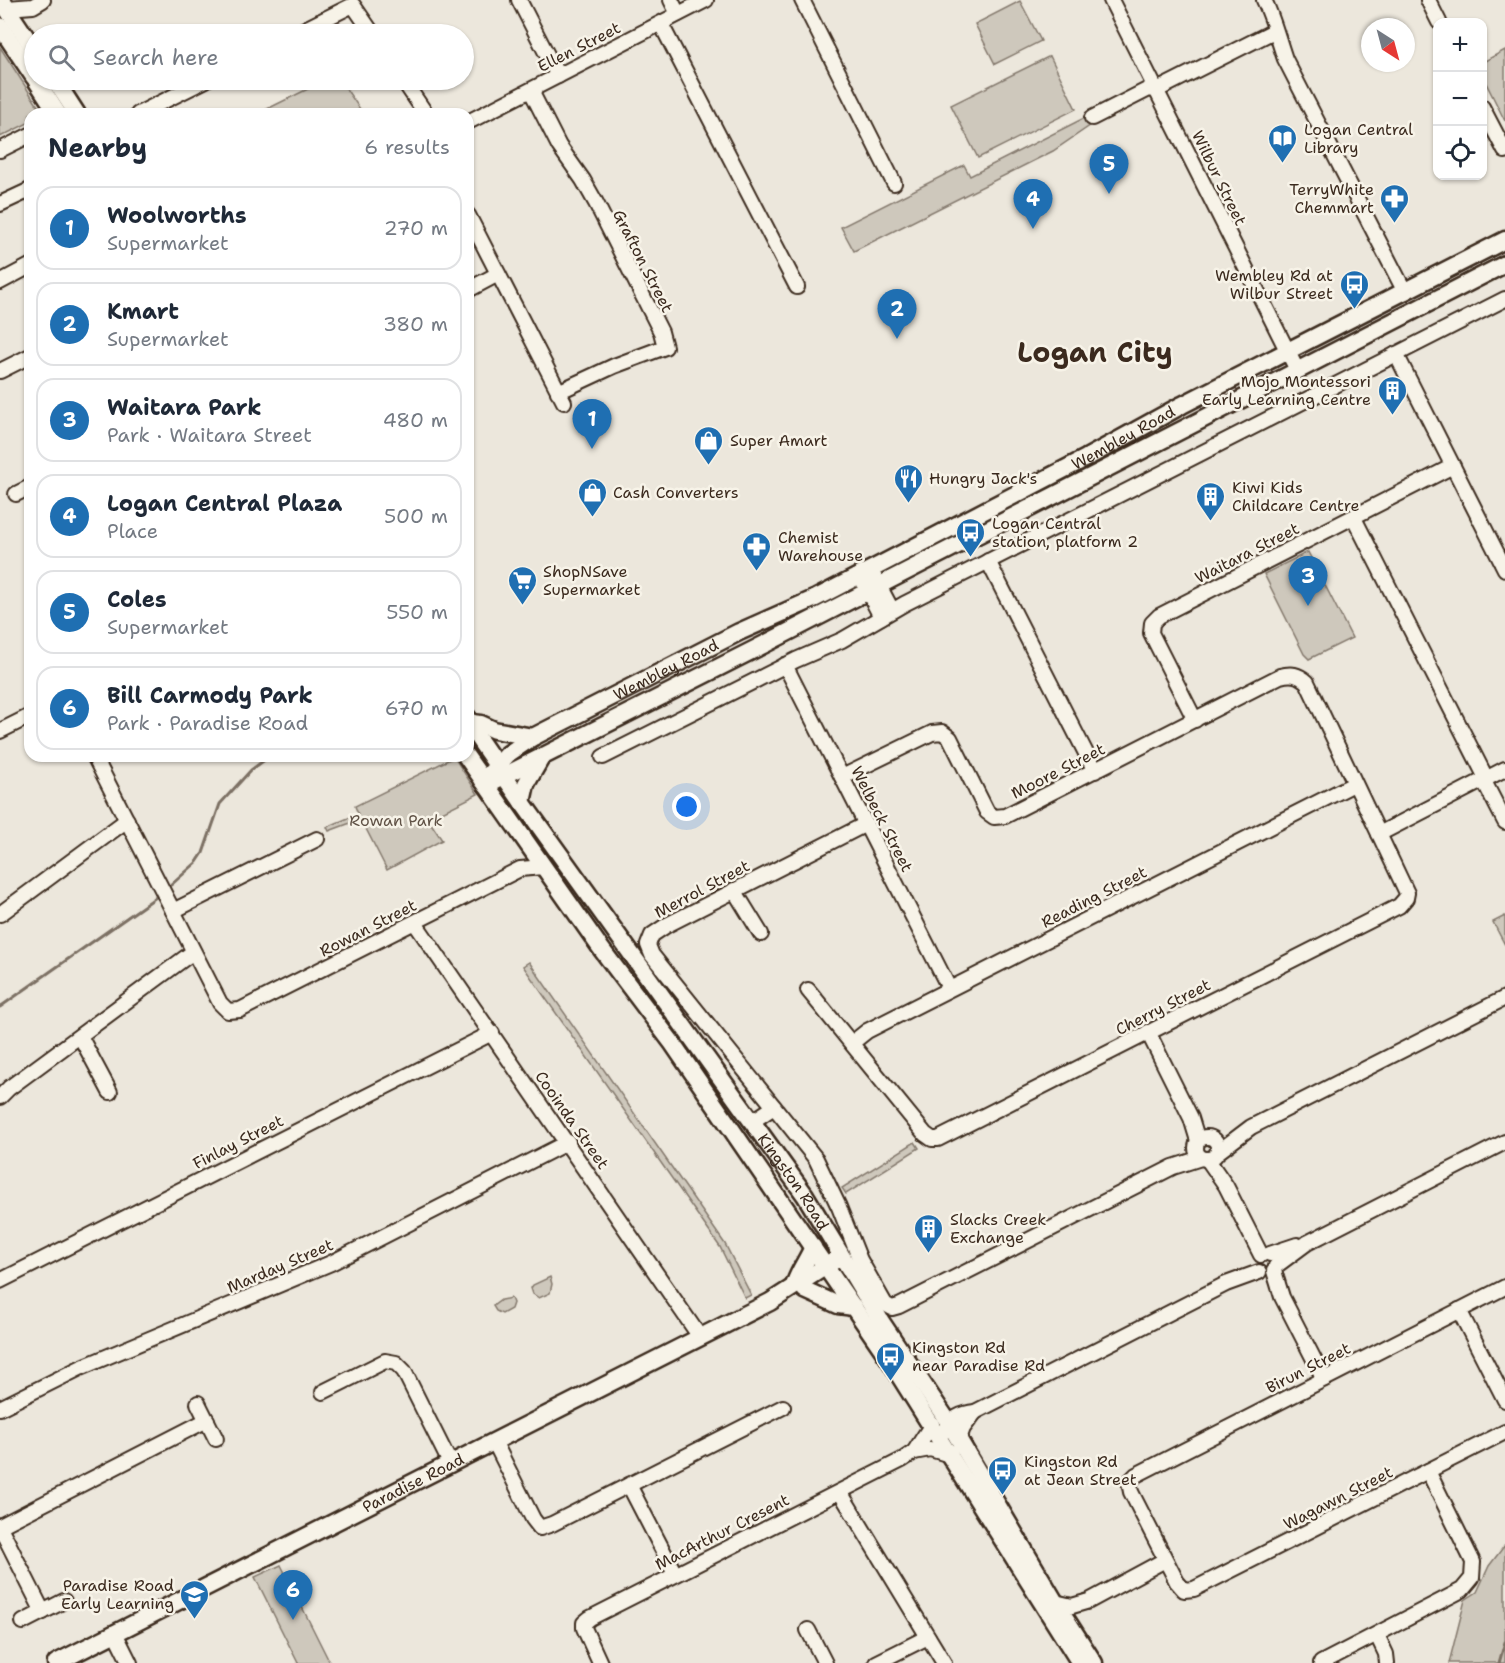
<!DOCTYPE html>
<meta charset="utf-8">
<style>
:root{--surface:#fff;--page:#f6f6f7;--text:#1f2937;--muted:#747a83;--line:#e0e1e3;--accent:#1f6fb2}
body{margin:0;font-family:"Shantell Sans",sans-serif;background:var(--page);color:var(--text)}
.controls{position:absolute;right:18px;top:18px;display:grid;overflow:hidden;border-radius:12px;box-shadow:0 2px 4px #0004}
.controls button{width:54px;height:54px;display:grid;place-items:center;padding:0;border:0;border-bottom:2px solid var(--line);background:var(--surface);color:var(--text);font:30px sans-serif}
.compass{position:absolute;left:1361px;top:18px;width:54px;height:54px;border-radius:50%;background:var(--surface);box-shadow:0 2px 4px #0004;rotate:144deg}
.you{position:absolute;left:687px;top:807px;width:21px;height:21px;margin:-15px;border:4px solid #fff;border-radius:50%;background:#1a73e8;box-shadow:0 0 0 9px #1a73e833}
.badge{display:grid;place-items:center;width:39px;height:39px;border-radius:50%;background:var(--accent);color:#fff;font-size:20px;font-weight:700}
.pin{position:absolute;translate:-50% -50px;filter:drop-shadow(0 2px 3px #0008)}
.pin::after{content:'';position:absolute;top:32px;width:21px;height:18px;background:inherit;clip-path:polygon(0 0,100% 0,50% 100%)}
.list{margin:0;padding:0;list-style:none}
h2{display:flex;justify-content:space-between;align-items:center;height:78px;margin:0;padding:0 24px;font-size:26px}
h2 small{font-size:20px;font-weight:400;color:var(--muted)}
.list li{display:grid;grid-template-columns:39px 1fr auto;gap:18px;align-items:center;box-sizing:border-box;height:84px;margin:0 12px 12px;padding:0 12px;border:2px solid var(--line);border-radius:18px}
.list b{display:block;font-size:22px;white-space:nowrap}
.list p{margin:0;font-size:20px;white-space:nowrap;color:var(--muted)}
.list em{font-size:20px;font-style:normal;color:var(--muted)}
.icon{flex:none;width:33px;height:33px;fill:none;stroke:currentColor;stroke-width:2;stroke-linecap:round;stroke-linejoin:round}
.map{position:relative;flex:none;width:1505px;height:1663px;overflow:hidden}
.search{position:absolute;background:var(--surface);box-shadow:0 2px 4px #0004;left:24px;top:24px;width:450px;height:66px;display:flex;align-items:center;gap:15px;box-sizing:border-box;padding:0 21px;border-radius:33px;color:var(--muted);font-size:22px}
.panel{position:absolute;background:var(--surface);box-shadow:0 2px 4px #0004;left:24px;top:108px;width:450px;height:654px;border-radius:18px}
.map>svg:first-child{display:block}
.green{fill:#cec8bc;stroke:#84796d;stroke-width:1.5}
.lines{fill:none;stroke-linecap:round;stroke-linejoin:round}
.stream{stroke:#7c7064;stroke-width:3}
.minor-casing{stroke:#3b2a1e;stroke-width:18}
.major-casing{stroke:#3b2a1e;stroke-width:21}
.minor{stroke:#f7f3e8;stroke-width:14}
.major{stroke:#f7f3e8;stroke-width:16}
.labels{text-anchor:middle;dominant-baseline:central;stroke-width:5;stroke-linejoin:round;paint-order:stroke}
.street-label{font-size:16px;fill:#3b2a1e;stroke:#f7f3e8}
.poi-label{font-size:16px;fill:#3b2a1e;stroke:#f7f3e8;text-anchor:start}
.park-label{font-size:16px;fill:#605246;stroke:#f7f3e8}
.town-label{font-size:28px;font-weight:bold;fill:#3b2a1e;stroke:#f7f3e8}
</style>
<div class="map">
<svg width="1505" height="1663" viewBox="0 0 1505 1663">
<rect width="100%" height="100%" fill="#ece7dc"/>
<filter id="ink" filterUnits="userSpaceOnUse"><feTurbulence type="fractalNoise" baseFrequency=".0167" numOctaves="2"/><feDisplacementMap in="SourceGraphic" scale="12" xChannelSelector="R" yChannelSelector="G"/><feConvolveMatrix kernelMatrix="1 2 1 2 8 2 1 2 1" color-interpolation-filters="sRGB"/></filter>
<g filter="url(#ink)">
<g class="green">
<path d="M1020,1L1041,41L995,64L975,24Z"/>
<path d="M0,47L38,106L39,113L30,114V122L0,137Z"/>
<path d="M1505,50V121L1483,77V62Z"/>
<path d="M1050,56L1076,109L978,158L951,105Z"/>
<path d="M326,80H340L360,109L351,114H257Z"/>
<path d="M1090,115L1094,123L1053,151L854,251L841,227L964,165L970,176Z"/>
<path d="M1308,552L1352,638L1309,659L1304,654L1264,574Z"/>
<path d="M454,757L478,794L428,819L442,840L387,870L361,819L329,831L327,827L358,814L355,806Z"/>
<path d="M1505,916V945L1493,922Z"/>
<path d="M529,962L725,1244L751,1295L745,1298L720,1247L523,966Z"/>
<path d="M915,1142L919,1148L846,1194L842,1188Z"/>
<path d="M550,1277L552,1284L550,1293L539,1298L533,1294L531,1288L533,1285Z"/>
<path d="M511,1298L513,1303L511,1309L502,1314L496,1311L493,1306L501,1300Z"/>
<path d="M1505,1545V1663H1449L1465,1600L1477,1592L1489,1566Z"/>
<path d="M281,1565L330,1663H298L255,1577Z"/>
</g>
<g class="lines">
<g class="stream">
<path d="M171,885L197,862L203,853L220,804L251,770L270,756"/>
<path d="M0,1007L159,895"/>
<path d="M1499,1663L1505,1642"/>
</g>
<defs>
<g id="minor">
<path d="M519,0L558,76"/>
<path d="M671,0L678,14"/>
<path d="M802,0L894,183"/>
<path d="M1111,0L1297,370"/>
<path d="M1264,0C1273,18 1278,39 1285,59L1405,292"/>
<path d="M1428,0L1439,22"/>
<path d="M7,8L33,6L43,0"/>
<path d="M661,24L797,287"/>
<path d="M295,34L353,5L373,34"/>
<path d="M403,80L426,114"/>
<path d="M531,91L559,146L583,180L596,203L661,332L665,347L614,366L558,392"/>
<path d="M1482,107L1505,151"/>
<path d="M138,114L206,80"/>
<path d="M1092,118L1149,89L1157,90L1274,31"/>
<path d="M468,122L706,0"/>
<path d="M0,150L30,135"/>
<path d="M0,204L30,190"/>
<path d="M468,215L564,402"/>
<path d="M0,282L30,266"/>
<path d="M468,290L498,274"/>
<path d="M1396,354L1505,569"/>
<path d="M0,371L30,356"/>
<path d="M16,494L30,487"/>
<path d="M1354,518L1484,774L1486,785L1505,822"/>
<path d="M988,561L1095,771"/>
<path d="M875,578L892,610"/>
<path d="M864,584L881,617"/>
<path d="M785,665L949,988"/>
<path d="M1195,720L1151,633L1152,623L1159,616L1453,466"/>
<path d="M0,731L30,716"/>
<path d="M94,756L220,1003L228,1011L240,1010L520,869L543,867"/>
<path d="M603,757L796,660L842,640L904,604L1505,299"/>
<path d="M866,824L667,925L652,935L648,945L652,955L816,1159L839,1207L860,1260L885,1304L892,1308L899,1306L1173,1167L1201,1158"/>
<path d="M1379,834L1505,769"/>
<path d="M734,890L761,934"/>
<path d="M173,911L317,839"/>
<path d="M0,914L127,820"/>
<path d="M415,923L700,1337"/>
<path d="M808,990L925,1134L932,1139H938L1399,906L1406,898L1407,893L1307,682C1298,674 1291,673 1280,676L1005,816L994,817L987,812L950,738L942,732L932,733L842,777"/>
<path d="M1148,1032L1191,1118L1198,1141"/>
<path d="M80,1036L110,1092"/>
<path d="M852,1043L867,1031L1354,784"/>
<path d="M0,1097L9,1088L193,952"/>
<path d="M753,1121L774,1107"/>
<circle cx="1207" cy="1148" r="11"/>
<path d="M1218,1152L1251,1127L1505,998"/>
<path d="M1208,1160L1226,1186L1261,1255"/>
<path d="M1270,1254L1297,1245"/>
<path d="M1276,1266L1307,1243L1505,1142"/>
<path d="M1274,1271L1282,1297L1324,1379"/>
<path d="M0,1281L492,1033"/>
<path d="M1505,1287L1136,1475L1129,1482L1131,1492L1177,1582L1184,1590L1194,1589L1505,1432"/>
<path d="M1459,1310L1505,1400"/>
<path d="M323,1392L385,1361L396,1363L404,1371L450,1463"/>
<path d="M198,1403L216,1439"/>
<path d="M0,1408L80,1368L331,1263L568,1142"/>
<path d="M945,1431C947,1419 964,1413 975,1412L1226,1284L1259,1272"/>
<path d="M959,1439L963,1428L975,1412"/>
<path d="M494,1441L533,1519L540,1528L552,1524L783,1407"/>
<path d="M914,1452L930,1449L950,1455L951,1452"/>
<path d="M629,1485L675,1574"/>
<path d="M840,1492L944,1663"/>
<path d="M0,1526L207,1420"/>
<path d="M0,1527L43,1612"/>
<path d="M1055,1602L1072,1606L1089,1601L1165,1560"/>
<path d="M23,1622L64,1601"/>
<path d="M808,1630L825,1663"/>
<path d="M115,1633L130,1663"/>
<path d="M1377,1635L1386,1654L1387,1663"/>
<path d="M600,1663L584,1628V1623L590,1618L902,1460L914,1452L932,1424"/>
<path d="M876,1663L928,1637"/>
<path d="M1321,1663L1462,1590L1472,1578L1473,1562L1428,1471"/>
</g>
<g id="major">
<path d="M1,0L34,49"/>
<path d="M0,26L34,77"/>
<path d="M36,80L58,114"/>
<path d="M55,80L77,114"/>
<path id="s1" d="M468,718L478,738L522,802L805,1195L882,1323L949,1423L1055,1602L1094,1663"/>
<path d="M472,723L481,724L494,730L533,737"/>
<path d="M466,756L602,950L673,1044L889,1359L1080,1663"/>
<path id="s2" d="M483,781L508,754L533,737L739,632L816,598L1086,458L1182,405L1505,240"/>
<path d="M486,785L767,643L1505,264"/>
<path d="M522,802L526,784L541,758"/>
<path d="M794,1286C798,1272 807,1261 813,1247"/>
<path d="M805,1290L838,1305L854,1307"/>
<path id="s3" d="M56,1663L770,1302L834,1261"/>
</g>
</defs>
<use href="#minor" class="minor-casing"/>
<use href="#major" class="major-casing"/>
<use href="#minor" class="minor"/>
<use href="#major" class="major"/>
</g>
</g>
<defs>
<symbol id="library-pin" viewBox="-11 -11 22 30"><path d="M0 17L-7.5 6A9.5 9.5 0 1 1 7.5 6Z" fill="#1f6fb2" stroke="#f7f3e8"/><path d="M-6-4Q-3-5.5-.7-3.5V5Q-3 3-6 4ZM6-4Q3-5.5 .7-3.5V5Q3 3 6 4Z" fill="#fff"/></symbol>
<symbol id="pharmacy-pin" viewBox="-11 -11 22 30"><path d="M0 17L-7.5 6A9.5 9.5 0 1 1 7.5 6Z" fill="#1f6fb2" stroke="#f7f3e8"/><path d="M-2-6h4v4h4v4h-4v4h-4v-4h-4v-4h4Z" fill="#fff"/></symbol>
<symbol id="bus-pin" viewBox="-11 -11 22 30"><path d="M0 17L-7.5 6A9.5 9.5 0 1 1 7.5 6Z" fill="#1f6fb2" stroke="#f7f3e8"/><path d="M-5-6H5V4H4V6H2V4H-2V6H-4V4H-5ZM-3.5-4V0h7V-4ZM-3.5 1.2v1.5H-2V1.2ZM2 1.2v1.5H3.5V1.2Z" fill="#fff"/></symbol>
<symbol id="building-pin" viewBox="-11 -11 22 30"><path d="M0 17L-7.5 6A9.5 9.5 0 1 1 7.5 6Z" fill="#1f6fb2" stroke="#f7f3e8"/><path d="M-4-6H4V6H1V3H-1V6H-4ZM-2.5-4.3h1.7v1.8h-1.7ZM.8-4.3h1.7v1.8H.8ZM-2.5-1h1.7V.8h-1.7ZM.8-1h1.7V.8H.8Z" fill="#fff"/></symbol>
<symbol id="shop-pin" viewBox="-11 -11 22 30"><path d="M0 17L-7.5 6A9.5 9.5 0 1 1 7.5 6Z" fill="#1f6fb2" stroke="#f7f3e8"/><path d="M-5-2.5h2.3a2.7 3.5 0 0 1 5.4 0H5L5.5 6h-11ZM-1.5-2.5h3a1.5 2.3 0 0 0-3 0Z" fill="#fff"/></symbol>
<symbol id="restaurant-pin" viewBox="-11 -11 22 30"><path d="M0 17L-7.5 6A9.5 9.5 0 1 1 7.5 6Z" fill="#1f6fb2" stroke="#f7f3e8"/><path d="M-5-6h1v4h1v-4h1v4h1v-4h1v5L-1.5 .5V6h-2V.5L-5-1ZM5-6V6H3V1.5H1.5Q1.5-4 5-6Z" fill="#fff"/></symbol>
<symbol id="supermarket-pin" viewBox="-11 -11 22 30"><path d="M0 17L-7.5 6A9.5 9.5 0 1 1 7.5 6Z" fill="#1f6fb2" stroke="#f7f3e8"/><path d="M-6-5.5h2.5l.6 2H6L4.5 2H-2.5L-4.4-4H-6ZM-1.5 3.2a1.3 1.3 0 1 0 .1 0ZM3 3.2a1.3 1.3 0 1 0 .1 0Z" fill="#fff"/></symbol>
<symbol id="school-pin" viewBox="-11 -11 22 30"><path d="M0 17L-7.5 6A9.5 9.5 0 1 1 7.5 6Z" fill="#1f6fb2" stroke="#f7f3e8"/><path d="M0-5L7-2L0 1L-7-2ZM-4 1L0 2.5L4 1V4Q0 6-4 4Z" fill="#fff"/></symbol>
</defs>
<g fill-rule="evenodd">
<use href="#library-pin" x="1266" y="122" width="33" height="45"/>
<use href="#pharmacy-pin" x="1378" y="182" width="33" height="45"/>
<use href="#bus-pin" x="1338" y="268" width="33" height="45"/>
<use href="#building-pin" x="1376" y="374" width="33" height="45"/>
<use href="#shop-pin" x="692" y="424" width="33" height="45"/>
<use href="#restaurant-pin" x="892" y="462" width="33" height="45"/>
<use href="#shop-pin" x="576" y="476" width="33" height="45"/>
<use href="#building-pin" x="1194" y="480" width="33" height="45"/>
<use href="#bus-pin" x="954" y="516" width="33" height="45"/>
<use href="#pharmacy-pin" x="740" y="530" width="33" height="45"/>
<use href="#supermarket-pin" x="506" y="564" width="33" height="45"/>
<use href="#building-pin" x="912" y="1212" width="33" height="45"/>
<use href="#bus-pin" x="874" y="1340" width="33" height="45"/>
<use href="#bus-pin" x="986" y="1454" width="33" height="45"/>
<use href="#school-pin" x="178" y="1578" width="33" height="45"/>
</g>
<g class="labels">
<g class="street-label">
<text transform="translate(579 47) rotate(-27)">Ellen Street</text>
<text transform="translate(1219 178) rotate(64)">Wilbur Street</text>
<text transform="translate(643 261) rotate(63)">Grafton Street</text>
<text stroke="none"><textPath href="#s2" startOffset="729">Wembley Road</textPath></text>
<text transform="translate(1247 553) rotate(-27)">Waitara Street</text>
<text stroke="none"><textPath href="#s2" startOffset="216">Wembley Road</textPath></text>
<text transform="translate(1058 771) rotate(-27)">Moore Street</text>
<text transform="translate(882 819) rotate(63)">Welbeck Street</text>
<text transform="translate(702 889) rotate(-28)">Merrol Street</text>
<text transform="translate(1094 897) rotate(-27)">Reading Street</text>
<text transform="translate(368 928) rotate(-27)">Rowan Street</text>
<text transform="translate(1163 1007) rotate(-27)">Cherry Street</text>
<text transform="translate(572 1120) rotate(55)">Cooinda Street</text>
<text transform="translate(238 1142) rotate(-27)">Finlay Street</text>
<text stroke="none"><textPath href="#s1" startOffset="567">Kingston Road</textPath></text>
<text transform="translate(280 1266) rotate(-23)">Marday Street</text>
<text transform="translate(1308 1368) rotate(-27)">Birun Street</text>
<text stroke="none"><textPath href="#s3" startOffset="400">Paradise Road</textPath></text>
<text transform="translate(1338 1498) rotate(-27)">Wagawn Street</text>
<text transform="translate(722 1532) rotate(-27)">MacArthur Cresent</text>
</g>
<g class="poi-label">
<text x="1304" y="129">Logan Central<tspan x="1304" dy="18">Library</tspan></text>
<text x="1374" y="189" text-anchor="end">TerryWhite<tspan x="1374" dy="18">Chemmart</tspan></text>
<text x="1333" y="275" text-anchor="end">Wembley Rd at<tspan x="1333" dy="18">Wilbur Street</tspan></text>
<text x="1371" y="381" text-anchor="end">Mojo Montessori<tspan x="1371" dy="18">Early Learning Centre</tspan></text>
<text x="730" y="440">Super Amart</text>
<text x="929" y="478">Hungry Jack's</text>
<text x="1232" y="487">Kiwi Kids<tspan x="1232" dy="18">Childcare Centre</tspan></text>
<text x="613" y="492">Cash Converters</text>
<text x="992" y="523">Logan Central<tspan x="992" dy="18">station, platform 2</tspan></text>
<text x="778" y="537">Chemist<tspan x="778" dy="18">Warehouse</tspan></text>
<text x="543" y="571">ShopNSave<tspan x="543" dy="18">Supermarket</tspan></text>
<text x="950" y="1219">Slacks Creek<tspan x="950" dy="18">Exchange</tspan></text>
<text x="912" y="1347">Kingston Rd<tspan x="912" dy="18">near Paradise Rd</tspan></text>
<text x="1024" y="1461">Kingston Rd<tspan x="1024" dy="18">at Jean Street</tspan></text>
<text x="174" y="1585" text-anchor="end">Paradise Road<tspan x="174" dy="18">Early Learning</tspan></text>
</g>
<g class="park-label">
<text x="396" y="820">Rowan Park</text>
</g>
<g class="town-label">
<text x="1095" y="352">Logan City</text>
</g>
</g>
</svg>
<div class="controls">
<button>+</button>
<button>−</button>
<button><svg class="icon" aria-label="locate" viewBox="0 0 24 24"><circle cx="12" cy="12" r="6"/><path d="M12 2v4M12 18v4M2 12h4M18 12h4"/></svg></button>
</div>
<svg class="compass" viewBox="-18 -18 36 36"><path d="M0-13l5 13h-10z" fill="#e53935"/><path d="M0 13l5-13h-10z" fill="#747a83"/></svg>
<div class="you"></div>
<div class="pin badge" style="left:592px;top:449px">1</div>
<div class="pin badge" style="left:897px;top:339px">2</div>
<div class="pin badge" style="left:1308px;top:606px">3</div>
<div class="pin badge" style="left:1033px;top:229px">4</div>
<div class="pin badge" style="left:1109px;top:194px">5</div>
<div class="pin badge" style="left:293px;top:1620px">6</div>
<div class="search"><svg class="icon" aria-label="search" viewBox="0 0 24 24"><circle cx="10" cy="10" r="6"/><path d="M15 15l6 6"/></svg>Search here</div>
<section class="panel">
<h2>Nearby<small>6 results</small></h2>
<ul class="list">
<li><span class="badge">1</span><div><b>Woolworths</b><p>Supermarket</p></div><em>270 m</em></li>
<li><span class="badge">2</span><div><b>Kmart</b><p>Supermarket</p></div><em>380 m</em></li>
<li><span class="badge">3</span><div><b>Waitara Park</b><p>Park · Waitara Street</p></div><em>480 m</em></li>
<li><span class="badge">4</span><div><b>Logan Central Plaza</b><p>Place</p></div><em>500 m</em></li>
<li><span class="badge">5</span><div><b>Coles</b><p>Supermarket</p></div><em>550 m</em></li>
<li><span class="badge">6</span><div><b>Bill Carmody Park</b><p>Park · Paradise Road</p></div><em>670 m</em></li>
</ul>
</section>
</div>
